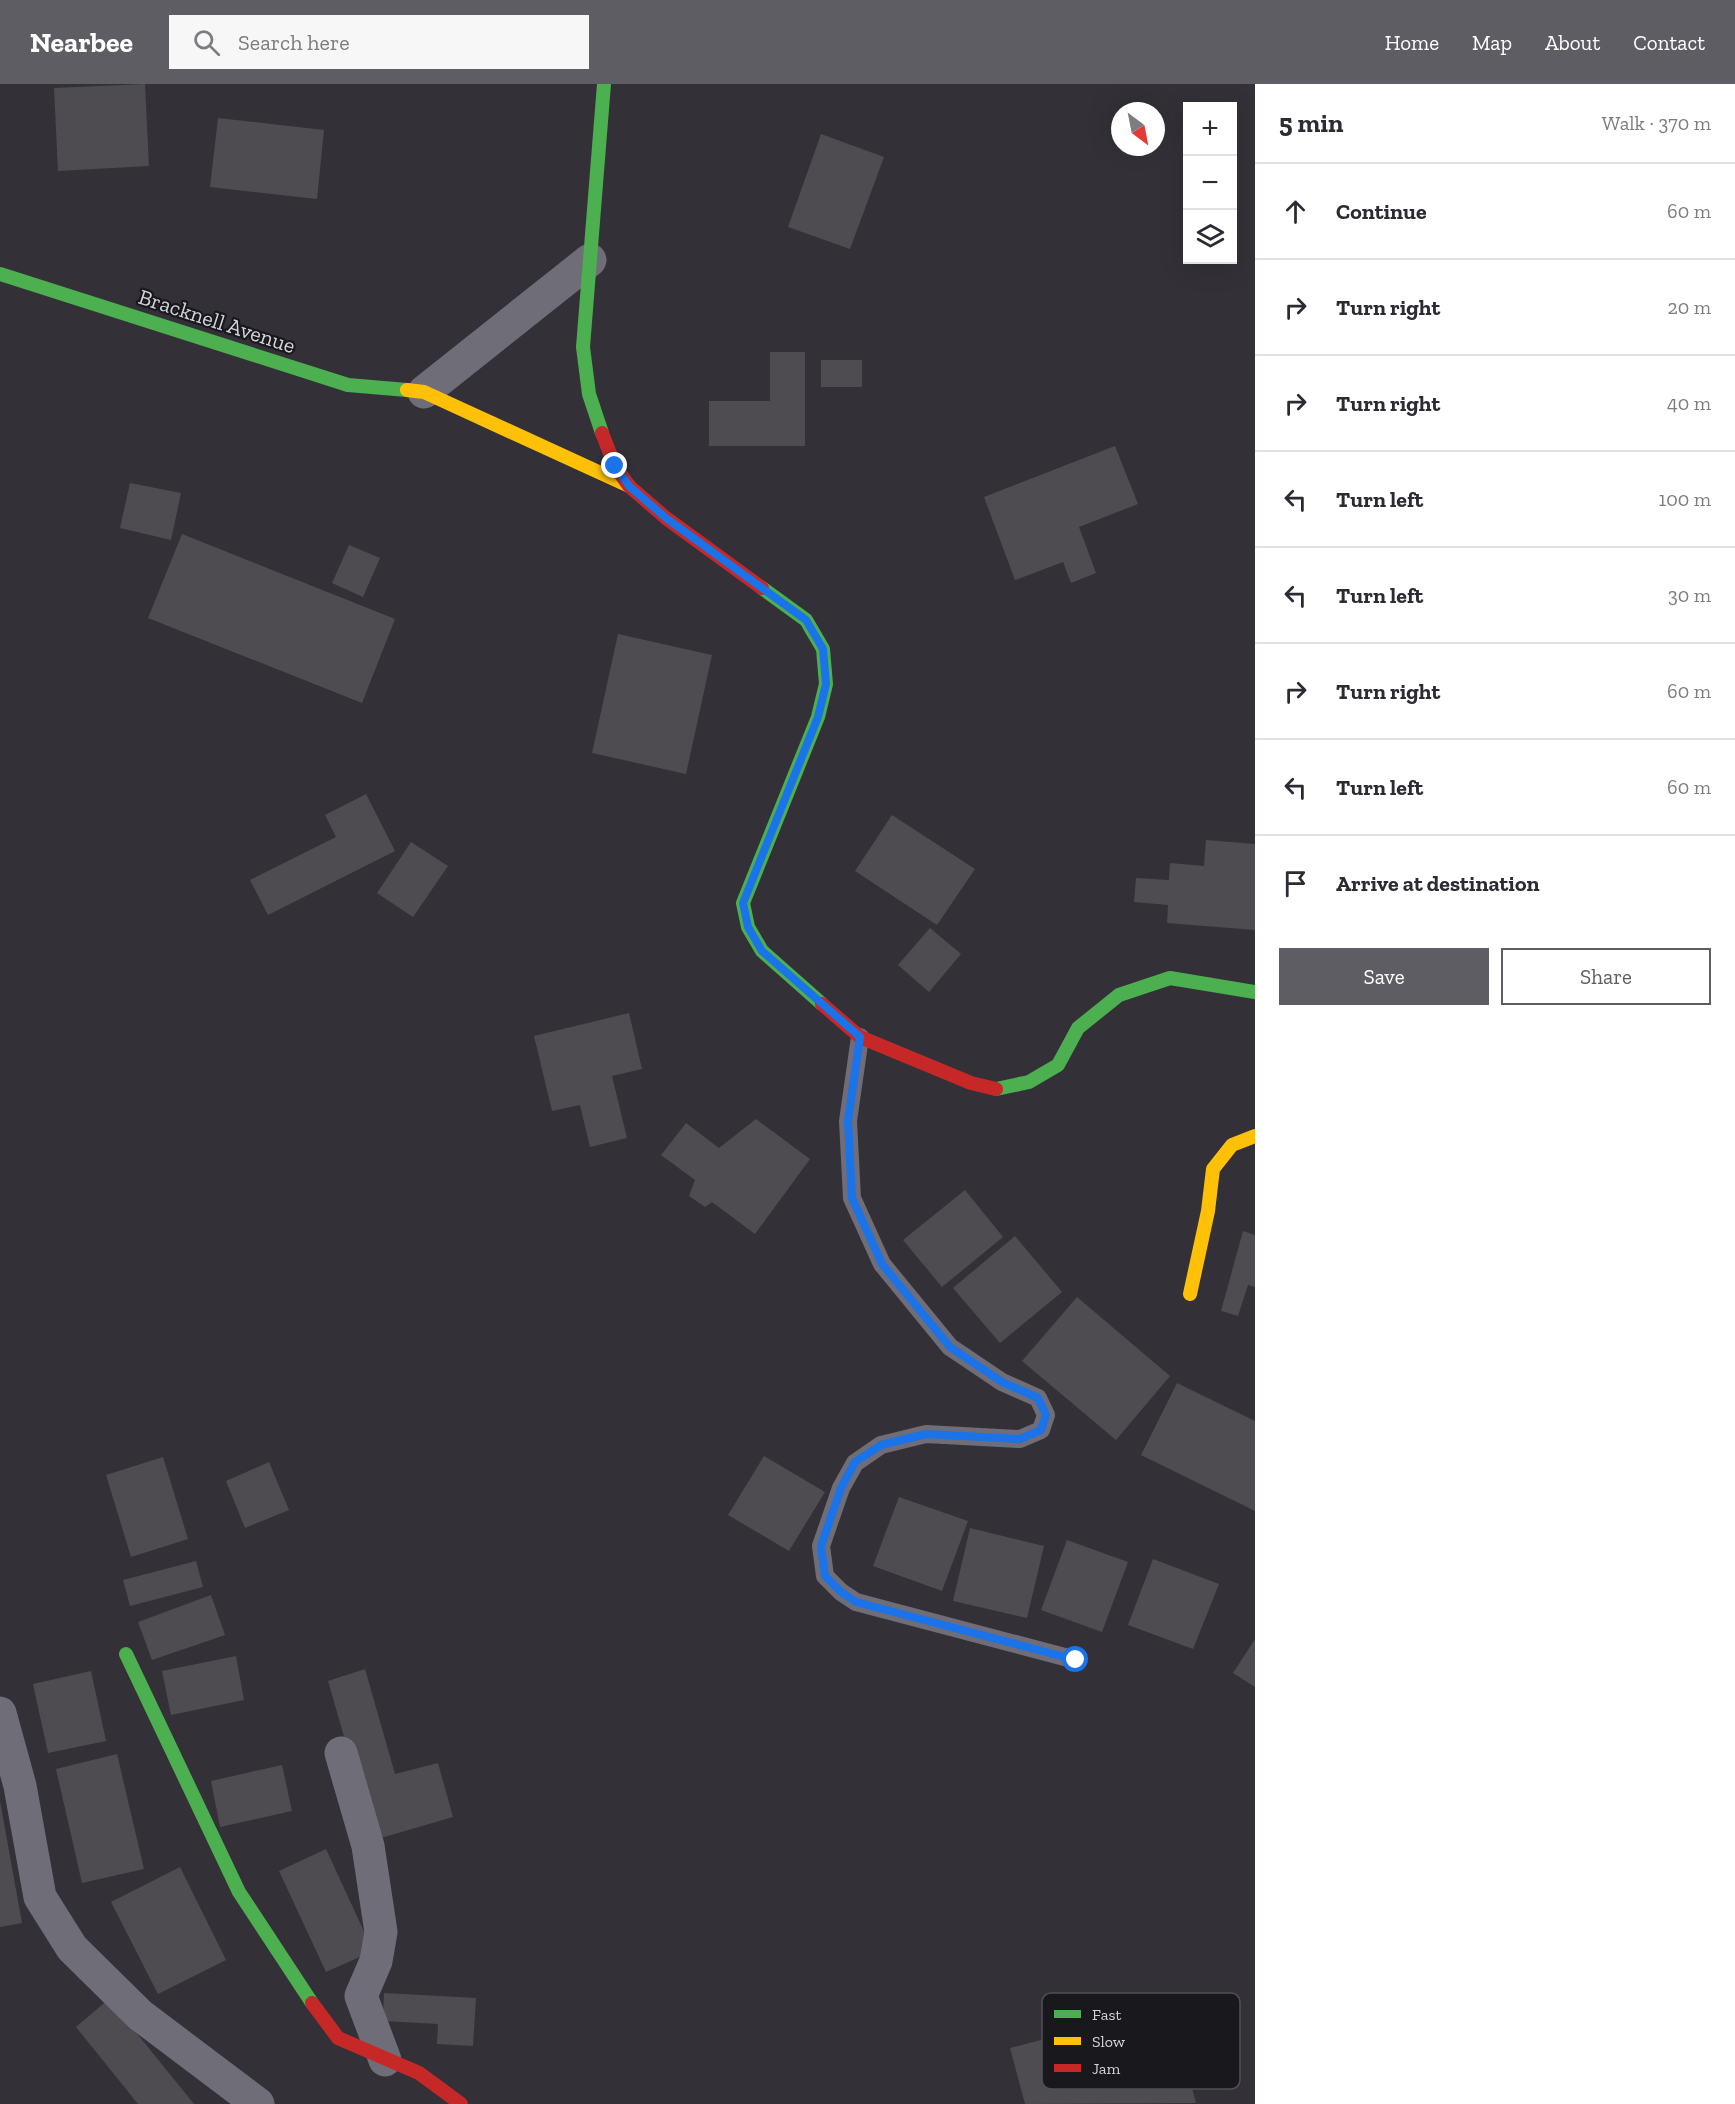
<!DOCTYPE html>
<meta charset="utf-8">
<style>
:root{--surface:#fff;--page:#f7f7f7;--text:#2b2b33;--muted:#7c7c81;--line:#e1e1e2;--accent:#5e5d64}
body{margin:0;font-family:"Zilla Slab",serif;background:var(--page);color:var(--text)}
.controls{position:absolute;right:18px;top:18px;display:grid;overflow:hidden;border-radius:0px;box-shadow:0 6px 24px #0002}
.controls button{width:54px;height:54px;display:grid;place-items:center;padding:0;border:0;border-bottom:2px solid var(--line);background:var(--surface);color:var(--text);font:30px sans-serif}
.compass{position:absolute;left:1111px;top:18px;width:54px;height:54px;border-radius:50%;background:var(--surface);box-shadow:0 6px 24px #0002;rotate:148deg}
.stop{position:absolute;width:18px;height:18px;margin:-14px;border:4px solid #1a73e8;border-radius:50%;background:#fff}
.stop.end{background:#1a73e8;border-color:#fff;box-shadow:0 2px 6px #0008}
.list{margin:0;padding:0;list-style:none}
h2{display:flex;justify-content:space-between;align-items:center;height:78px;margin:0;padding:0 24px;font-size:26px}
h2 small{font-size:20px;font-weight:400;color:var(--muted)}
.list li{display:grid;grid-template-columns:39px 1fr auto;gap:18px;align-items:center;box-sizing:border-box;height:96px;padding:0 24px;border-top:2px solid var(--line)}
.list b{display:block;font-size:22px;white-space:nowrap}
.list em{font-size:20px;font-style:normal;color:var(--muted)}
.actions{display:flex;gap:12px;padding:18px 24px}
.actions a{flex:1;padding:14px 0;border:2px solid var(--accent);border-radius:0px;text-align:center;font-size:21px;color:var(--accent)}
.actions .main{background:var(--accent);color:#fff}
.icon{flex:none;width:33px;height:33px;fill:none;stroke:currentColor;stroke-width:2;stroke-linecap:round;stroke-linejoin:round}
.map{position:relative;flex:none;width:1255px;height:2020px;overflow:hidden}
header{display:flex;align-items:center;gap:36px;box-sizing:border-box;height:84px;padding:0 30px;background:var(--accent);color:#fff}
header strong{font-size:28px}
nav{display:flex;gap:33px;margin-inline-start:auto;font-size:21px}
.search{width:420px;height:54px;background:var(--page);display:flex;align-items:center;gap:15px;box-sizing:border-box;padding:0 21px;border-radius:0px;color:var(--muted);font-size:22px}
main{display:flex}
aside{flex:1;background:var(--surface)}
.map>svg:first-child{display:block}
.building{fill:#4e4c51}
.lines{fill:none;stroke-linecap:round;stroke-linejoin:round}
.lane{stroke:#6f6d78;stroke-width:18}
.street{stroke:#6f6d78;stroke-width:33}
.fast{stroke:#4caf50;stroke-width:14}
.slow{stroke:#ffc107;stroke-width:14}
.jam{stroke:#c62828;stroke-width:14}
.route{stroke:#1a73e8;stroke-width:8}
.labels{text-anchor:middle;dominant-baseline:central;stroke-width:4.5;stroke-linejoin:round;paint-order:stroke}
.street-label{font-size:22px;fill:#d5d3da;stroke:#19181d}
.key{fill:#19181d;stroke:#515056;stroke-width:1.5}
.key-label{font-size:16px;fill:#d5d3da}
</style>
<header>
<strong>Nearbee</strong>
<div class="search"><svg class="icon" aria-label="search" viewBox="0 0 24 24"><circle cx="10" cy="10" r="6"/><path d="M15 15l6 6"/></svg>Search here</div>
<nav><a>Home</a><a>Map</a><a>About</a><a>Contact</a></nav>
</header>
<main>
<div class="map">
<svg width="1255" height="2020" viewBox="0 0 1255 2020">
<rect width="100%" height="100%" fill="#333137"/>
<g class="building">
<path d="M145,0L149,82L58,87L54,4Z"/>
<path d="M218,34L324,46L317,115L210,103Z"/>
<path d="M821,50L884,73L850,165L788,143Z"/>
<path d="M770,268H805V362H709V317H770Z"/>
<rect x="821" y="276" width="41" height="27"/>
<path d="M1115,362L1138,420L1079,443L1096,489L1071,499L1063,478L1015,496L984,413Z"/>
<path d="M130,399L181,409L171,456L120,444Z"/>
<path d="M182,450L395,535L362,619L148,534Z"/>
<path d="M349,461L380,474L363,513L332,499Z"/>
<path d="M618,550L712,571L686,690L592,669Z"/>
<path d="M366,710L395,767L268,831L250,796L336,753L325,731Z"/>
<path d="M892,731L975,785L937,841L855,787Z"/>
<path d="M1206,756L1255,760V846L1167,839L1168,821L1134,818L1136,794L1169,796L1170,779L1204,782Z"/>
<path d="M411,758L448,782L413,833L377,809Z"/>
<path d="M930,844L961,870L929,908L898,881Z"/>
<path d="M629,929L642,985L612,992L627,1054L590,1063L580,1021L552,1027L534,952Z"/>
<path d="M756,1035L810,1075L755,1150L712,1118L705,1123L689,1112L695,1096L661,1071L686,1039L719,1064Z"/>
<path d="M965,1106L1003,1153L942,1203L903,1156Z"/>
<path d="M1243,1147L1255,1151V1203L1248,1201L1238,1232L1221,1227Z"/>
<path d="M1015,1152L1062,1208L1000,1259L953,1204Z"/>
<path d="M1077,1213L1170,1292L1116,1356L1022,1277Z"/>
<path d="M1177,1299L1255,1337V1427L1141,1371Z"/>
<path d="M764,1372L825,1408L789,1467L728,1431Z"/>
<path d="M163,1373L188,1455L131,1473L106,1391Z"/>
<path d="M269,1378L289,1426L245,1444L226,1397Z"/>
<path d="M899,1413L968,1437L942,1507L873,1482Z"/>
<path d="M970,1444L1044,1462L1027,1534L953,1517Z"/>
<path d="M1067,1456L1128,1478L1102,1548L1041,1526Z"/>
<path d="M1153,1475L1219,1500L1193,1565L1128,1541Z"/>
<path d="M196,1477L203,1503L130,1522L123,1496Z"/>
<path d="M211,1511L225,1551L152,1576L138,1538Z"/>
<path d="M1255,1555V1603L1233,1589Z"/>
<path d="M236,1572L244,1616L171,1631L162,1587Z"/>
<path d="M365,1585L395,1690L438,1679L453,1733L374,1756L328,1597Z"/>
<path d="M91,1587L106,1657L48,1669L33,1600Z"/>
<path d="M117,1670L144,1785L82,1799L56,1685Z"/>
<path d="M282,1681L292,1727L220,1743L211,1697Z"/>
<path d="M0,1717L22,1839L0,1843Z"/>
<path d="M326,1765L373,1867L326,1888L279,1787Z"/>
<path d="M180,1783L226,1876L158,1910L111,1818Z"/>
<path d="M384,1909L476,1914L473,1962L437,1960L438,1940L383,1937Z"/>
<path d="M109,1915L194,2020H138L76,1943Z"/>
<path d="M1102,1940L1111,1972L1179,1954L1196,2019L1025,2020L1010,1964Z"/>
</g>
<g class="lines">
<path class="lane" d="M860,953L848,1037L852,1114L882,1180L950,1263L1002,1298L1038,1314L1046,1331L1041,1346L1020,1355L926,1350L881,1361L855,1379L841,1404L821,1462L825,1492L841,1508L856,1518L1076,1576"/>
<g class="street">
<path d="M424,308L590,176"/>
<path d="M0,1629L20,1702L40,1813L72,1864L140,1931L258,2020"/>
<path d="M341,1669L368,1762L381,1848L376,1877L361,1912L385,1976"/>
</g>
<g class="fast">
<path d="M0,190L348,301L407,306"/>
<path d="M602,349L589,310L583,263L604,0"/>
<path d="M762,504L806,536L823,565L826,600L818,633L743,819L748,843L762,867L822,920"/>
<path d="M996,1005L1029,998L1058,981L1078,944L1119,911L1170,894L1255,908"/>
<path d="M126,1570L239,1808L312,1919"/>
</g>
<g class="slow">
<path d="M407,306L424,308L629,402"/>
<path d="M1190,1210L1208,1127L1213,1085L1232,1061L1255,1052"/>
</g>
<g class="jam">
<path d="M602,349L615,382L629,402L666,434L762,504"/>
<path d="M822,920L860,953L971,999L996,1005"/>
<path d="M312,1919L338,1954L419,1989L461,2020"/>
</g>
</g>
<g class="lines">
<path class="route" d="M615,382L629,402L666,434L806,536L823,565L826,600L818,633L743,819L748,843L762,867L860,953L848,1037L852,1114L882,1180L950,1263L1002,1298L1038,1314L1046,1331L1041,1346L1020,1355L926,1350L881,1361L855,1378L841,1404L821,1462L825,1492L841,1508L856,1518L1076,1576"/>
</g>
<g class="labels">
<g class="street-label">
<text transform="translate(217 237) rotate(18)">Bracknell Avenue</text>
</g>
</g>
<rect x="1042" y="1909" width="198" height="96" rx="9" class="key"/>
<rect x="1054" y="1926" width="27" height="8" fill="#4caf50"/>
<rect x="1054" y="1953" width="27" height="8" fill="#ffc107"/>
<rect x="1054" y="1980" width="27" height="8" fill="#c62828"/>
<g class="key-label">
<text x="1092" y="1936">Fast</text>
<text x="1092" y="1963">Slow</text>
<text x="1092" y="1990">Jam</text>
</g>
</svg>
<div class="controls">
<button>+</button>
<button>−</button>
<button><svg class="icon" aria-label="layers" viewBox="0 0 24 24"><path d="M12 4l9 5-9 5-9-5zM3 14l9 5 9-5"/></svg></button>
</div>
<svg class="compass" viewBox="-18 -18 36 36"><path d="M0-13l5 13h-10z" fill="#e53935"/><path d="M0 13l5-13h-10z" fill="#7c7c81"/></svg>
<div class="stop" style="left:1076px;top:1576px"></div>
<div class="stop end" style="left:615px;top:382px"></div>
</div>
<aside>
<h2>5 min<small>Walk · 370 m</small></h2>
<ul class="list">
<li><svg class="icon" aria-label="ahead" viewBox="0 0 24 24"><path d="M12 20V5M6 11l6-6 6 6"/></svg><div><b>Continue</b></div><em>60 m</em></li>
<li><svg class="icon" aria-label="right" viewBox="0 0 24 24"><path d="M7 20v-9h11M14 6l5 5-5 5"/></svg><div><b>Turn right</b></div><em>20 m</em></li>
<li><svg class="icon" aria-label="right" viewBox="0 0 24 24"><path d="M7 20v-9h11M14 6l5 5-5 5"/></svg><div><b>Turn right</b></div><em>40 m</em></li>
<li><svg class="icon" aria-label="left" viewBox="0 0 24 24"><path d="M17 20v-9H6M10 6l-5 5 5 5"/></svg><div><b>Turn left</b></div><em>100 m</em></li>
<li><svg class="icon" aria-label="left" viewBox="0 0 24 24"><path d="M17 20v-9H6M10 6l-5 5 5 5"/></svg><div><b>Turn left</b></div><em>30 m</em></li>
<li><svg class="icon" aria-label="right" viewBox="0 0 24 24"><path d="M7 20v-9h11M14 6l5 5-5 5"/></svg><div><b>Turn right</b></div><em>60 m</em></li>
<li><svg class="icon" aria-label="left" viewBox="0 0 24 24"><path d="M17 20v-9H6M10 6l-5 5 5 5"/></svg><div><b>Turn left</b></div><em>60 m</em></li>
<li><svg class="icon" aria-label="arrive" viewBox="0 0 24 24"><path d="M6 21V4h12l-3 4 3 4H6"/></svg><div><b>Arrive at destination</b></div></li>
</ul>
<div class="actions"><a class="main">Save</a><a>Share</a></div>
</aside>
</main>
